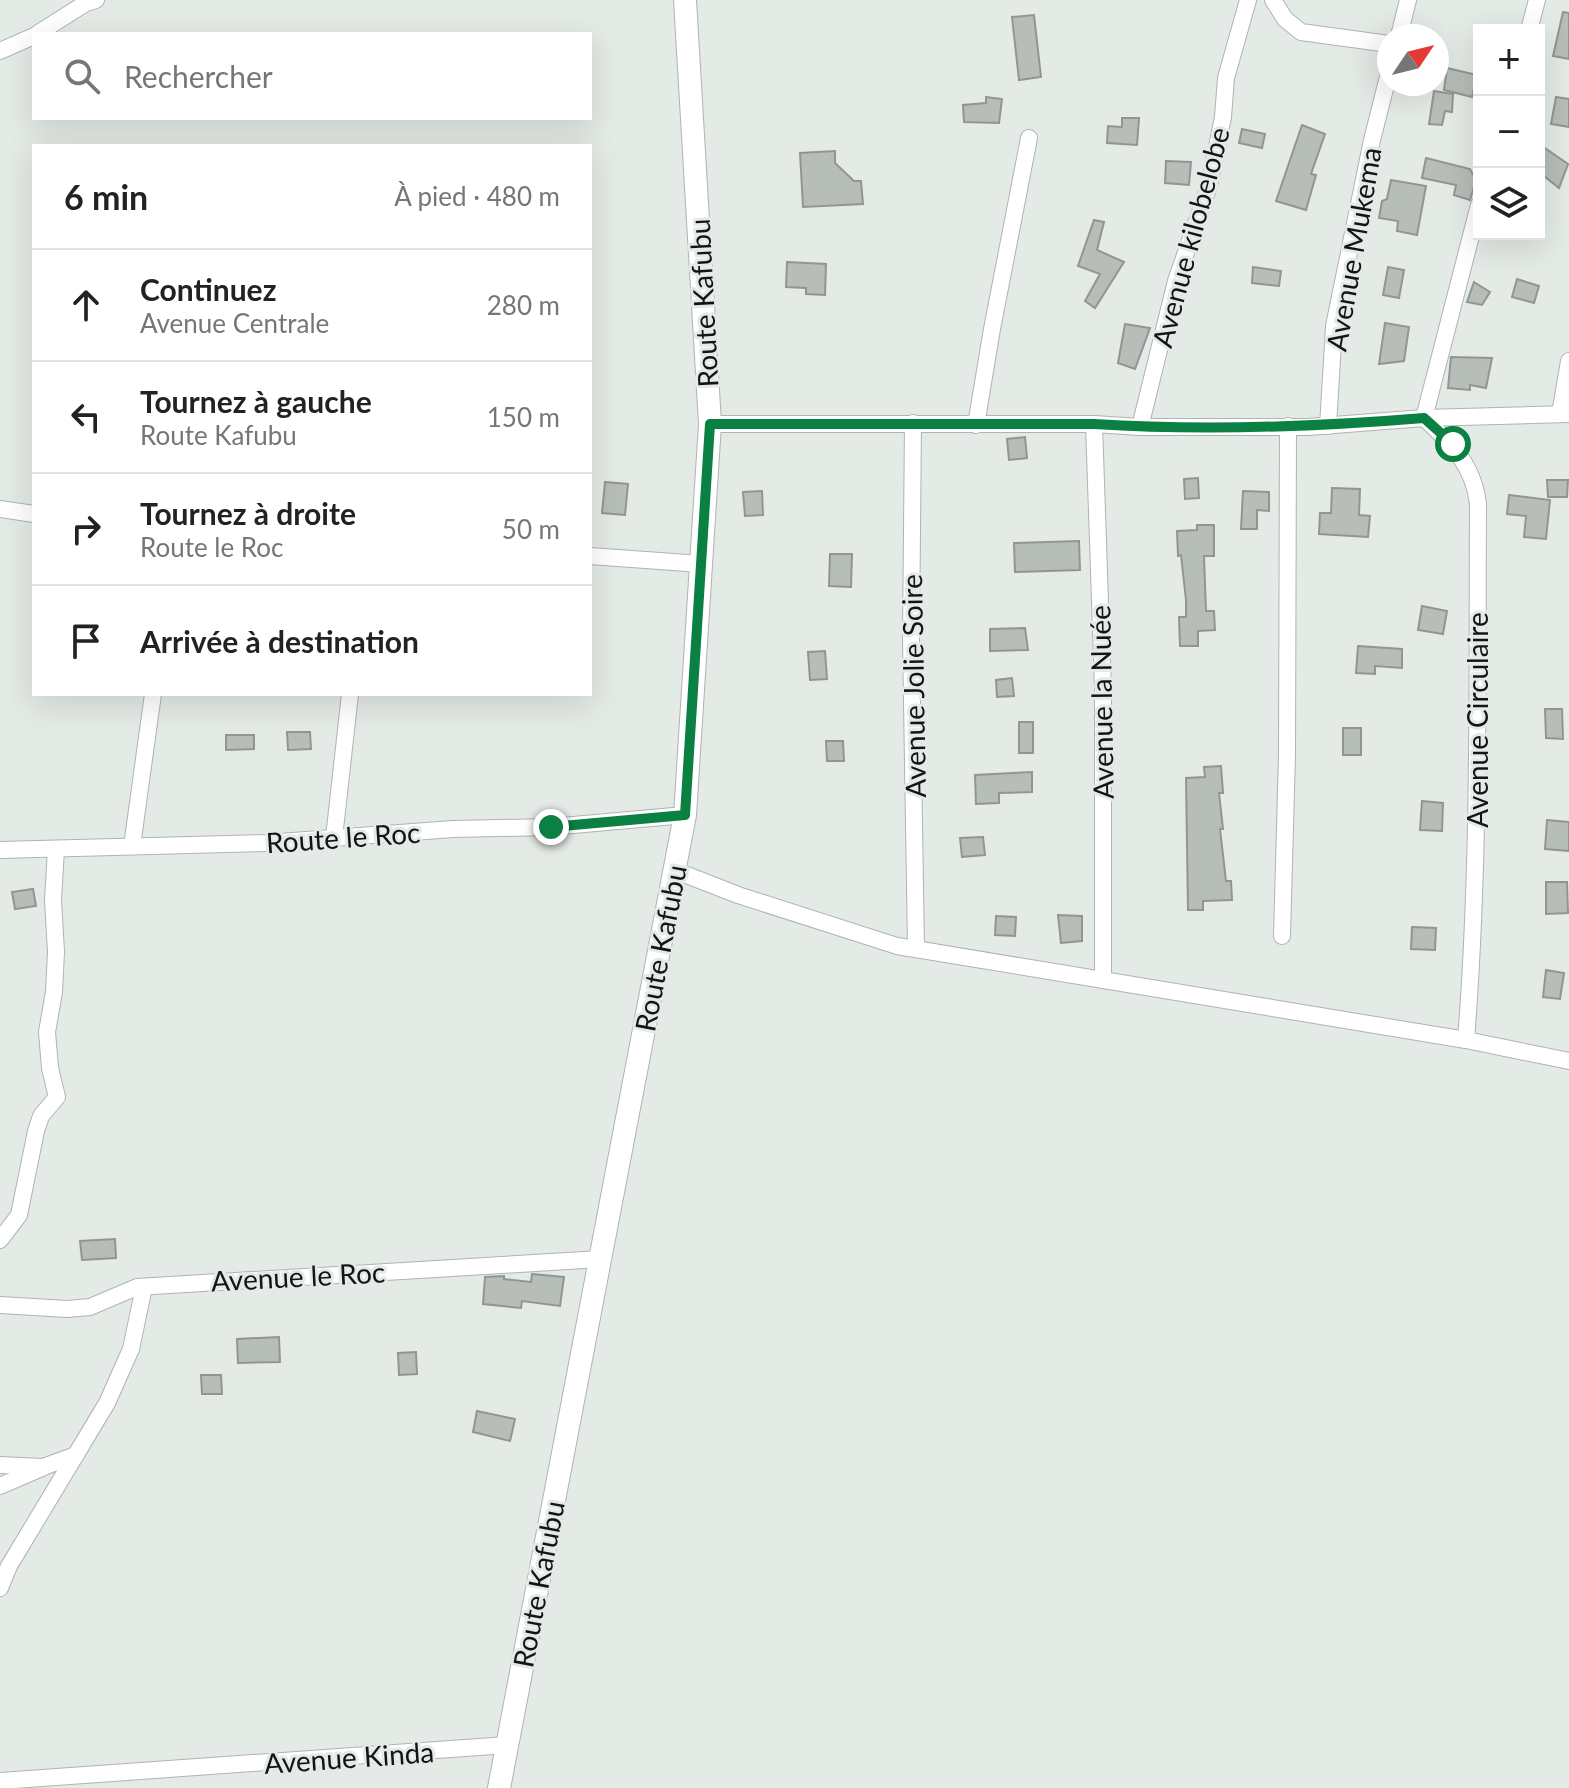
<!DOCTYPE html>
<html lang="fr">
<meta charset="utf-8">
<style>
:root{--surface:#fff;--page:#f2f2f2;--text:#222;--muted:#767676;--line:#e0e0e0}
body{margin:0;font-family:Lato,sans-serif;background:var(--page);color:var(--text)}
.controls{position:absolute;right:24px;top:24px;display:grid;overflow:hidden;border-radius:0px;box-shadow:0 8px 32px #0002}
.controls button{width:72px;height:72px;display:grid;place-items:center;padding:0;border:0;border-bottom:2px solid var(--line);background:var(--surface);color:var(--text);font:40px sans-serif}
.compass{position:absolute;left:1377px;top:24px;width:72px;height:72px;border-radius:50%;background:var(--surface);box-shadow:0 8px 32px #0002;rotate:55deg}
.stop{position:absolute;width:24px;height:24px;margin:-18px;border:6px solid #0b8043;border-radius:50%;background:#fff}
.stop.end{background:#0b8043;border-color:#fff;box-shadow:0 2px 8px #0008}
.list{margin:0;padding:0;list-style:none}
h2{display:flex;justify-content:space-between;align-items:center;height:104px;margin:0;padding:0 32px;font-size:34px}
h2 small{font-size:26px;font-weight:400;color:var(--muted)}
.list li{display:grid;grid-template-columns:52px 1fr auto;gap:24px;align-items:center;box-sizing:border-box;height:112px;padding:0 32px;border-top:2px solid var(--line)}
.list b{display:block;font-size:30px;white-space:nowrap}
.list p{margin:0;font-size:26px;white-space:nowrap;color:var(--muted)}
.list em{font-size:26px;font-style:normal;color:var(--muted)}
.icon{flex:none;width:44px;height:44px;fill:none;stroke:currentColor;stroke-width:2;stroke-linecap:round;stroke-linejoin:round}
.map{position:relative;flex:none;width:1569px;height:1788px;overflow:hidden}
.search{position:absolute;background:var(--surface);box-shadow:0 8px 32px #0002;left:32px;top:32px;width:560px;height:88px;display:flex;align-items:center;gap:20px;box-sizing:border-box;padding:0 28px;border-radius:0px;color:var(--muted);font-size:30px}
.panel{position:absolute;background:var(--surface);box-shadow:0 8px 32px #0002;left:32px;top:144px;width:560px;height:552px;border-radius:0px}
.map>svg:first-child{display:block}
.building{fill:#b7bdb8;stroke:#919692;stroke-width:2}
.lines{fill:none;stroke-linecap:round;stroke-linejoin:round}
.street-casing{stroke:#afb4b0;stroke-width:18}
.secondary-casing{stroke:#afb4b0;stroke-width:24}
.street{stroke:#fff;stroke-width:16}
.secondary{stroke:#fff;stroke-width:22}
.route{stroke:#0b8043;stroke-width:10}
.labels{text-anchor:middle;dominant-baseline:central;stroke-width:6;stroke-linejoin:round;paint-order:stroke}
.street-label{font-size:28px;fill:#131514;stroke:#e4eae6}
</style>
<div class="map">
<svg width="1569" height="1788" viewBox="0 0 1569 1788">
<rect width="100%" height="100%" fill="#e4eae6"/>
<g class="building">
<path d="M1563,12L1569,13V59L1553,56Z"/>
<path d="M1034,15L1041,77L1019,80L1012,17Z"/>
<path d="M1447,68L1477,75L1472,97L1444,90Z"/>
<path d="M1434,91L1453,94L1452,112L1445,111L1442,125L1429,124Z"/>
<path d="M986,97L1002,99L999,123L964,122L963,105L986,103Z"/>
<path d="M1556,97L1569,99V127L1551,124Z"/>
<path d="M1122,118H1139L1137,145L1107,143L1108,126L1122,127Z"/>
<path d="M1302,125L1325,134L1311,174L1316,175L1306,210L1276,201Z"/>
<path d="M1242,129L1265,134L1262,148L1239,143Z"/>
<path d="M1539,144L1568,164L1559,188L1539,172Z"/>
<path d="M835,151V163L854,181H861L863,204L803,207L800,153Z"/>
<path d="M1426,158L1470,169L1476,180L1470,200L1454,195L1456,185L1422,178Z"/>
<path d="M1166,161L1191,162L1189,185L1165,183Z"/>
<path d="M1391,180L1426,186L1417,235L1397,231L1398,221L1379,218L1382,201L1387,199Z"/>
<path d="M1094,220L1104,222L1097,250L1124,262L1095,308L1085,301L1100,274L1078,266Z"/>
<path d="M787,262L826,264L825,295L806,294V288L786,287Z"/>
<path d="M1253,267L1281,271L1279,286L1252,283Z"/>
<path d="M1388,267L1404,270L1399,298L1383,295Z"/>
<path d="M1517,279L1539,286L1534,303L1512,297Z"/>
<path d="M1474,282L1490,292L1482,305L1467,302Z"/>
<path d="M1385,323L1409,327L1404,361L1379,364Z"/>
<path d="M1125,324L1150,328L1135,369L1118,363Z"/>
<path d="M1451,357L1492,358L1486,388L1470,385V390L1448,388Z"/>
<path d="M1025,437L1027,458L1009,460L1007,439Z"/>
<path d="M1198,478L1199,498L1185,499L1184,479Z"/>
<path d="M1547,480H1568L1567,497H1548Z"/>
<path d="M605,482L628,484L625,515L602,513Z"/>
<path d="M1332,488L1360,489L1359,515L1370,516L1368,537L1319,534L1320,513H1331Z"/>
<path d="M762,491L763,515L745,516L743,492Z"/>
<path d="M1243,491L1269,492V511L1257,510V529H1241Z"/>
<path d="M1509,495L1550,500L1546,539L1524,537L1526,516L1507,514Z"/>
<path d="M1197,525H1214V556H1204L1206,611H1214L1215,630L1198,631V646H1180L1179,617H1186V600L1181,555L1178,556L1177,531L1197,530Z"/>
<path d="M1079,541L1080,570L1015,572L1014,543Z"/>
<path d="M830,554H852L851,587L829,586Z"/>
<path d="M1422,606L1447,611L1443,634L1418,630Z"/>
<path d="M1025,628L1028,650L990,651V629Z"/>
<path d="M1358,646L1402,649V668L1375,666V674L1356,673Z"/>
<path d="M825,651L827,679L810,680L808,652Z"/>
<path d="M1012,678L1014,696L997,697L996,680Z"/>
<path d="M1545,709H1562L1563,739L1546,738Z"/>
<rect x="1019" y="722" width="14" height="31"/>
<rect x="1343" y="728" width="18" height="27"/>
<path d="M287,732H310L311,749L288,750Z"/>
<path d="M226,735H254V749L226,750Z"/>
<path d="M826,741H843L844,761H827Z"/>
<path d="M1221,766L1223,793H1219L1223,829H1220L1226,881H1231L1232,900L1203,901V910H1188L1186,778L1205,777L1204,767Z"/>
<path d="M1032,772V792L999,793V803L976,804L975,775Z"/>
<path d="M1422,801L1443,803L1442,831L1420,830Z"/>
<path d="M1547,820L1569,822V851L1545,849Z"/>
<path d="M983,837L985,855L962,857L960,838Z"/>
<path d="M1546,882H1567L1568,913L1546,914Z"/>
<path d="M33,889L36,906L15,909L12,892Z"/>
<path d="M1058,915L1082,916V941L1061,943Z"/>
<path d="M996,916L1016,917L1015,936L995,935Z"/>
<path d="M1412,927L1436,928L1435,950L1411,949Z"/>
<path d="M1546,970L1564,973L1560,999L1543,997Z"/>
<path d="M115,1239L116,1258L82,1260L80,1241Z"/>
<path d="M532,1274L564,1277L560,1306L522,1301L521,1308L483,1304L485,1277L504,1276V1279L531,1282Z"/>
<path d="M279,1337L280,1362L238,1363L237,1339Z"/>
<path d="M416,1352L417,1374L399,1375L398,1353Z"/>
<path d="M201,1375H221L222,1394H202Z"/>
<path d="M477,1411L515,1419L510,1441L473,1432Z"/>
</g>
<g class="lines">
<defs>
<g id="street">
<path d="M1273,0L1285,19L1301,32L1389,44"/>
<path d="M1529,30L1537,0"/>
<path d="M37,34L86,3L96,0"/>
<path d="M1399,36L1408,0"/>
<path d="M0,51L34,36"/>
<path d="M1560,414L1569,361"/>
<path d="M913,423L911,638L916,948"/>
<path d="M710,424H1094L1140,427H1308L1424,418L1569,414"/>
<path d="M1094,424L1103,689V980"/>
<path d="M976,425L992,329L1029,138"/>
<path d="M1328,426L1334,326L1372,140L1389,73"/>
<path d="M1140,427L1176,281L1209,186L1223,117L1226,78L1248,0"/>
<path d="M0,509L34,514"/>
<path d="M590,556L701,564"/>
<path d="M334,838L350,694"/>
<path d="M132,846L153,694"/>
<path d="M0,850L266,843L453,829L551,827L685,815"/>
<path d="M674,870L738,895L897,946L1466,1040L1569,1061"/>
<path d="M1282,936L1287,754L1288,426"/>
<path d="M1466,1040C1480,862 1477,683 1478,504C1474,466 1451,443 1424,418L1479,205"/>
<path d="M0,1240L19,1215L36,1131L41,1116L57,1097L50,1068L47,1032L54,992L56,952L53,900L56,849"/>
<path d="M0,1305L67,1309L90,1307L137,1287L601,1259"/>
<path d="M0,1465L43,1467L76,1455"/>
<path d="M0,1486L42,1468"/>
<path d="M0,1588L9,1566L107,1403L131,1349L144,1287"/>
<path d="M0,1781L507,1745"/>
</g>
<path id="secondary" d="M499,1788L685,815L710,424L685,0"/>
</defs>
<use href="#street" class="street-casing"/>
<use href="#secondary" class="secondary-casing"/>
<use href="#street" class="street"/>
<use href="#secondary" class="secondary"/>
</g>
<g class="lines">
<path class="route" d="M551,827L685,815L710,424H1094C1204,431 1315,427 1424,418L1453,444"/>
</g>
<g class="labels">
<g class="street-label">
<text transform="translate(1190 237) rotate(-75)">Avenue kilobelobe</text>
<text transform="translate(1353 249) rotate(-80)">Avenue Mukema</text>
<text transform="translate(703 303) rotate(-93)">Route Kafubu</text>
<text transform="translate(913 686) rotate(-91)">Avenue Jolie Soire</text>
<text transform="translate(1101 702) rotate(-91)">Avenue la Nuée</text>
<text transform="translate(1477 720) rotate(-90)">Avenue Circulaire</text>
<text transform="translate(343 837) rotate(-4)">Route le Roc</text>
<text transform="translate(660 948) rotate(-79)">Route Kafubu</text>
<text transform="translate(298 1276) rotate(-3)">Avenue le Roc</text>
<text transform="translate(538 1584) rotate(-79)">Route Kafubu</text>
<text transform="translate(349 1757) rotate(-4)">Avenue Kinda</text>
</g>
</g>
</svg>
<div class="controls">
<button>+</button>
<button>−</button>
<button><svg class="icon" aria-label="layers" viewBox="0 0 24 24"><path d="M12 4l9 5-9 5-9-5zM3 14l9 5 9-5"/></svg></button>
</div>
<svg class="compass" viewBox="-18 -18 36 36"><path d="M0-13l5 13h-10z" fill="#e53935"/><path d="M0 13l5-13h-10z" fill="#767676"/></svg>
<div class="stop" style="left:1453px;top:444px"></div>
<div class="stop end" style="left:551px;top:827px"></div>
<div class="search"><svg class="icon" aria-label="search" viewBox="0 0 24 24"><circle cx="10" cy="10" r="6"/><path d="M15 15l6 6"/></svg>Rechercher</div>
<section class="panel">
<h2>6 min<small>À pied · 480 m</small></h2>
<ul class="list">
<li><svg class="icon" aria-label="ahead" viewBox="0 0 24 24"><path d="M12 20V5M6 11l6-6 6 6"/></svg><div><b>Continuez</b><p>Avenue Centrale</p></div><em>280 m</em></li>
<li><svg class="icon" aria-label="left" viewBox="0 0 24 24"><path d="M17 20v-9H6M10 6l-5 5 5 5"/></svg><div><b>Tournez à gauche</b><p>Route Kafubu</p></div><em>150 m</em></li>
<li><svg class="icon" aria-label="right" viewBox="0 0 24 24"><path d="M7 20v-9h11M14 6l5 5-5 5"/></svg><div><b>Tournez à droite</b><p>Route le Roc</p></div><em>50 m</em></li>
<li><svg class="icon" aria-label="arrive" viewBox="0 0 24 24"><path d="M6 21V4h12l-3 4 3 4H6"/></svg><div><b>Arrivée à destination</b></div></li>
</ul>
</section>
</div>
